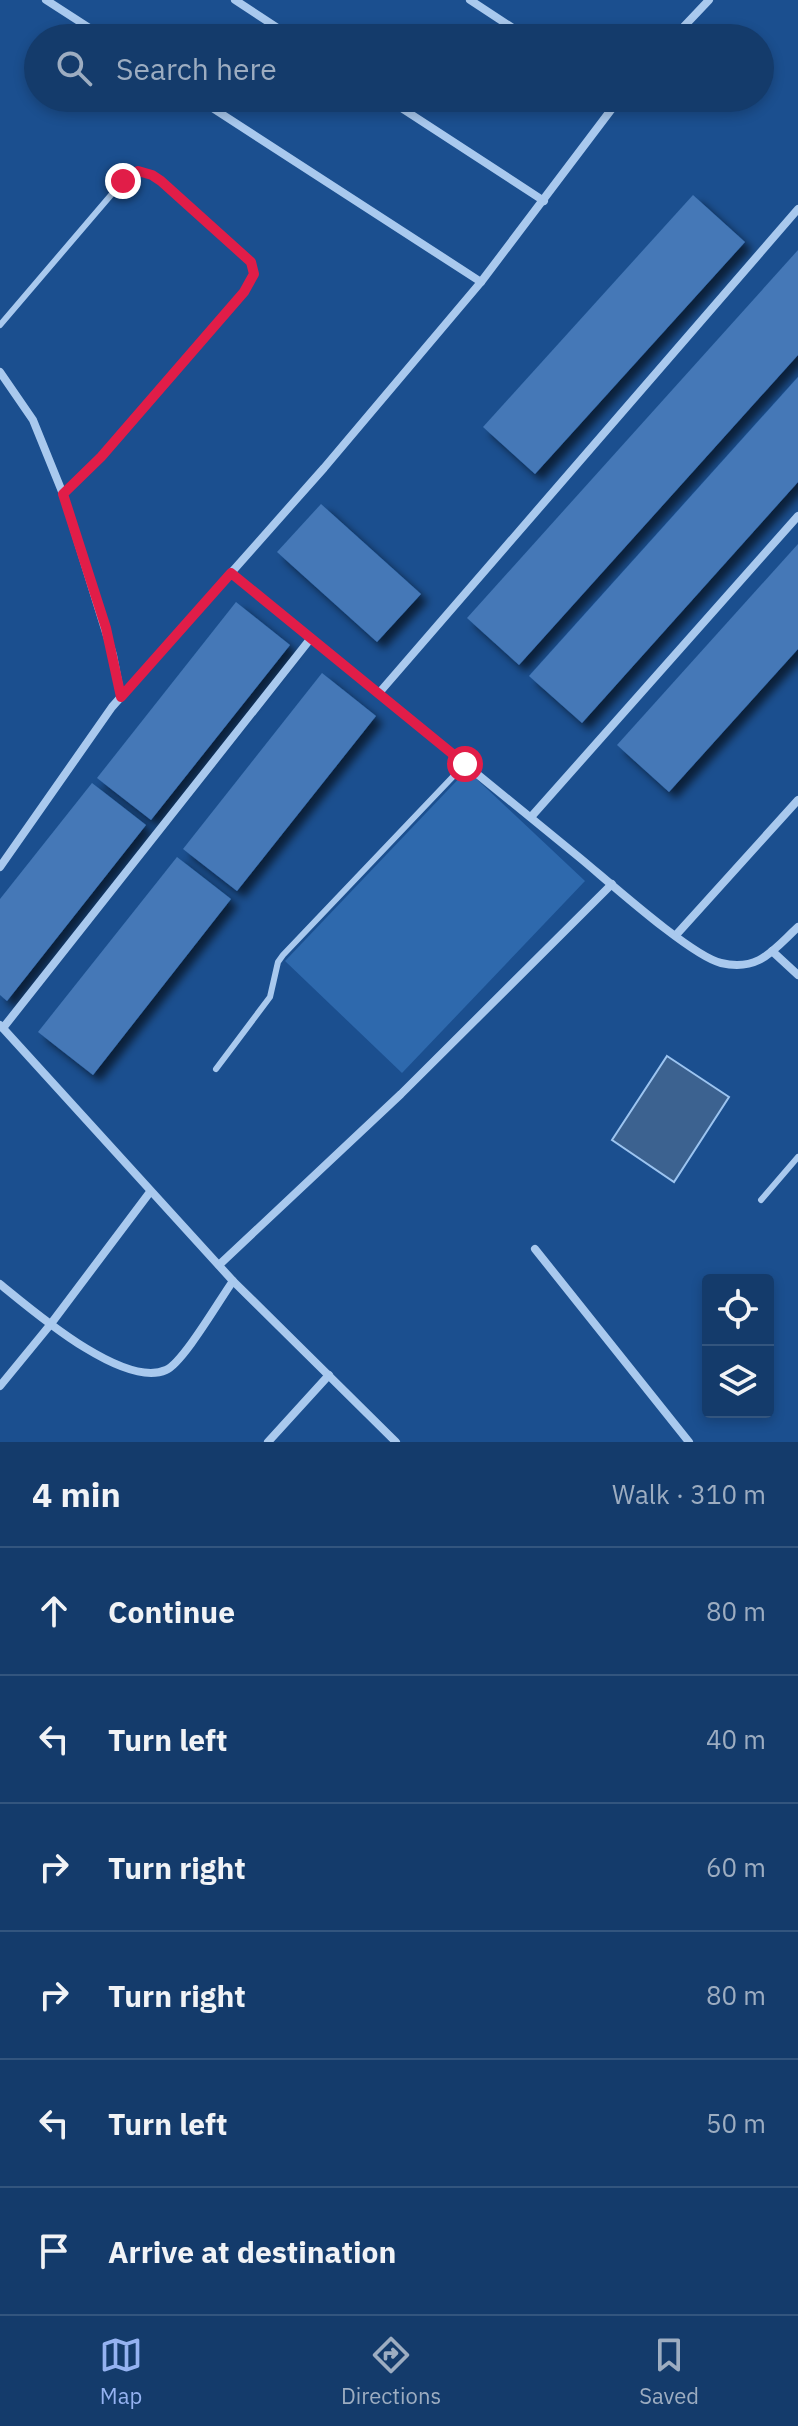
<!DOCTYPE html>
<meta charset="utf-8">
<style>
:root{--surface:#143b6b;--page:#1d4271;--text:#f1f3f6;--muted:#9dadc1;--line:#33557e;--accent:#95b2f1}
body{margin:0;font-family:"IBM Plex Sans",sans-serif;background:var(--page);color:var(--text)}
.controls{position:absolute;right:24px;bottom:24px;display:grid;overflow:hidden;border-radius:8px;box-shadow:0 4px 12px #0003}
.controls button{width:72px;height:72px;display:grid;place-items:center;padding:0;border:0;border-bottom:2px solid var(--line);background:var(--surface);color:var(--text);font:40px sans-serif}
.stop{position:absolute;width:24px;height:24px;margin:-18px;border:6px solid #e11d48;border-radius:50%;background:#fff}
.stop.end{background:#e11d48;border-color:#fff;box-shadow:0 2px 8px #0008}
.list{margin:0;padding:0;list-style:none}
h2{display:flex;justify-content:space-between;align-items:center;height:104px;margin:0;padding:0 32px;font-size:34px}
h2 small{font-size:26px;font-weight:400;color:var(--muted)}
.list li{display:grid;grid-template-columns:52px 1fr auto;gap:24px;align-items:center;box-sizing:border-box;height:128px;padding:0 32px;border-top:2px solid var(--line)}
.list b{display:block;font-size:30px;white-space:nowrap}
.list em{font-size:26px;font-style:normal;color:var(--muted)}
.icon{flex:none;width:44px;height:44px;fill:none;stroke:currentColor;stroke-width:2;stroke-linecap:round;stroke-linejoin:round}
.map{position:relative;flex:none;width:798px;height:1442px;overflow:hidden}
.search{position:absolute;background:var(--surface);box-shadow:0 4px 12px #0003;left:24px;right:24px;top:24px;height:88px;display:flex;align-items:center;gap:20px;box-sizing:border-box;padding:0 28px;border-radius:44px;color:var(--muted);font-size:30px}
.sheet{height:872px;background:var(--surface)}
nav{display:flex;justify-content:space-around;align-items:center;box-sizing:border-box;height:112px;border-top:2px solid var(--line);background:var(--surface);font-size:22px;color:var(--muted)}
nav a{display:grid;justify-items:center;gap:4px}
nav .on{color:var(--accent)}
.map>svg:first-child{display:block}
.green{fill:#2e69ad}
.water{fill:#3c6290;stroke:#9cc4f0;stroke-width:2}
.building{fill:#4478b7;filter:url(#shadow)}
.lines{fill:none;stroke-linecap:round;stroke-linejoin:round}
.lane{stroke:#a9c9ee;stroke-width:6}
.street{stroke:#a9c9ee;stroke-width:8}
.route{stroke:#e11d48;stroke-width:10}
</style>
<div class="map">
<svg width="798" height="1442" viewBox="0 0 798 1442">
<defs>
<filter id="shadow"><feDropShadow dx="7" dy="7" stdDeviation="4" flood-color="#0009"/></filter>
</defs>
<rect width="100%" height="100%" fill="#1b4f8f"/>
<path class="green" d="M467,770L585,881L402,1073L285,961Z"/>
<path class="water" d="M667,1056L729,1097L674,1182L612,1140Z"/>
<g class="building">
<path d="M693,195L745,242L535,474L483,427Z"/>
<path d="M798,250V355L519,665L467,618Z"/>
<path d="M798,377V482L582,723L529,676Z"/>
<path d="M321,504L421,594L377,642L277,552Z"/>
<path d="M798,544V649L669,792L617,745Z"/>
<path d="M236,602L290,645L151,820L97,778Z"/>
<path d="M322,673L376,716L237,891L183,849Z"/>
<path d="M92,783L146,825L7,1001L0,995V899Z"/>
<path d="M177,857L231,899L93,1075L38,1032Z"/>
</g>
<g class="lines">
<g class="lane">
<path d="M0,325L123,181L138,171L152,175L161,181L251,262C256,274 251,281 244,292L101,457L63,494"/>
<path d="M216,1069L270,997L278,962L283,955L465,764"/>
<path d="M761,1200L798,1157"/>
</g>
<g class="street">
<path d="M46,0L105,38"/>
<path d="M235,0L293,38"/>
<path d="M470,0L528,38"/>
<path d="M673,38L709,0"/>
<path d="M197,98L481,282"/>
<path d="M386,98L544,201"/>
<path d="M0,372L33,420L63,494L113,655L121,697"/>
<path d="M231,573C347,668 464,762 580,858C608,881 691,956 721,963C759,972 773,950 798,927"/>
<path d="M379,693L798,209"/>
<path d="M531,817L798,516"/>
<path d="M0,867L112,707L324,468L481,282L620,98"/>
<path d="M676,935L798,800"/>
<path d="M772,951L798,975"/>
<path d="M0,1025L233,1281L396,1442"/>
<path d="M3,1028L311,638"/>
<path d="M535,1249L689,1442"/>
<path d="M219,1265L401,1094L612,884"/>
<path d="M0,1284C32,1310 123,1389 166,1370C183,1363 220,1299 233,1281"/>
<path d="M0,1386L50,1325L150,1192"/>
<path d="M268,1442L329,1375"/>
</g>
</g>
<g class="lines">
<path class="route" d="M123,181L138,171L152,175L161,181L251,262L254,274L244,292L101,457L63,494L106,628L121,697L231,573L465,764"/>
</g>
</svg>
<div class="controls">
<button><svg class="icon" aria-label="locate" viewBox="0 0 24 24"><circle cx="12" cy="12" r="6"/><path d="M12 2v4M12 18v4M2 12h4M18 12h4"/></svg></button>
<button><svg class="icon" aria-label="layers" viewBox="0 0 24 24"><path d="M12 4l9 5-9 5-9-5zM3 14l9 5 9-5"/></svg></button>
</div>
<div class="stop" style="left:465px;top:764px"></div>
<div class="stop end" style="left:123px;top:181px"></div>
<div class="search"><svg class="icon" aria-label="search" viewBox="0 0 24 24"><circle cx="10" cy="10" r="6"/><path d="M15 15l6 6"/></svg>Search here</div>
</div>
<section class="sheet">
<h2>4 min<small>Walk · 310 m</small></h2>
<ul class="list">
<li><svg class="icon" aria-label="ahead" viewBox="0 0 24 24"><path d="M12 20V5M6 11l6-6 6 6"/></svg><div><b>Continue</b></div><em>80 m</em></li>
<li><svg class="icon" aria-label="left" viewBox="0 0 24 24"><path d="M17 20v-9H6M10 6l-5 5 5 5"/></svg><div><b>Turn left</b></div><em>40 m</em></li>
<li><svg class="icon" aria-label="right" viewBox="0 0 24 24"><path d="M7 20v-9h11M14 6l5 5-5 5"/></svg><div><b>Turn right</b></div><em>60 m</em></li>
<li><svg class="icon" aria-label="right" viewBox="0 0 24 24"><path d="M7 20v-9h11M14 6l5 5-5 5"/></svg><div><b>Turn right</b></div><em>80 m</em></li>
<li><svg class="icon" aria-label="left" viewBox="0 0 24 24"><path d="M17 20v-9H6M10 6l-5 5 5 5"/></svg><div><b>Turn left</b></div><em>50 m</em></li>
<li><svg class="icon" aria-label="arrive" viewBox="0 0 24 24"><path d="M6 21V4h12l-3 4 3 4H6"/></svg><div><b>Arrive at destination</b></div></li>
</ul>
</section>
<nav>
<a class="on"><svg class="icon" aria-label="map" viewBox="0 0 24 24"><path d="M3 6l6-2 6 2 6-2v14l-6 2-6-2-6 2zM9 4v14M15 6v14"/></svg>Map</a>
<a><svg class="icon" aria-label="directions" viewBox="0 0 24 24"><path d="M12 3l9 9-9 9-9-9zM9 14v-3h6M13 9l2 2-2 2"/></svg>Directions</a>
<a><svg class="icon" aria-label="saved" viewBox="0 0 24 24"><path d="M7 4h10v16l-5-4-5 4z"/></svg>Saved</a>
</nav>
